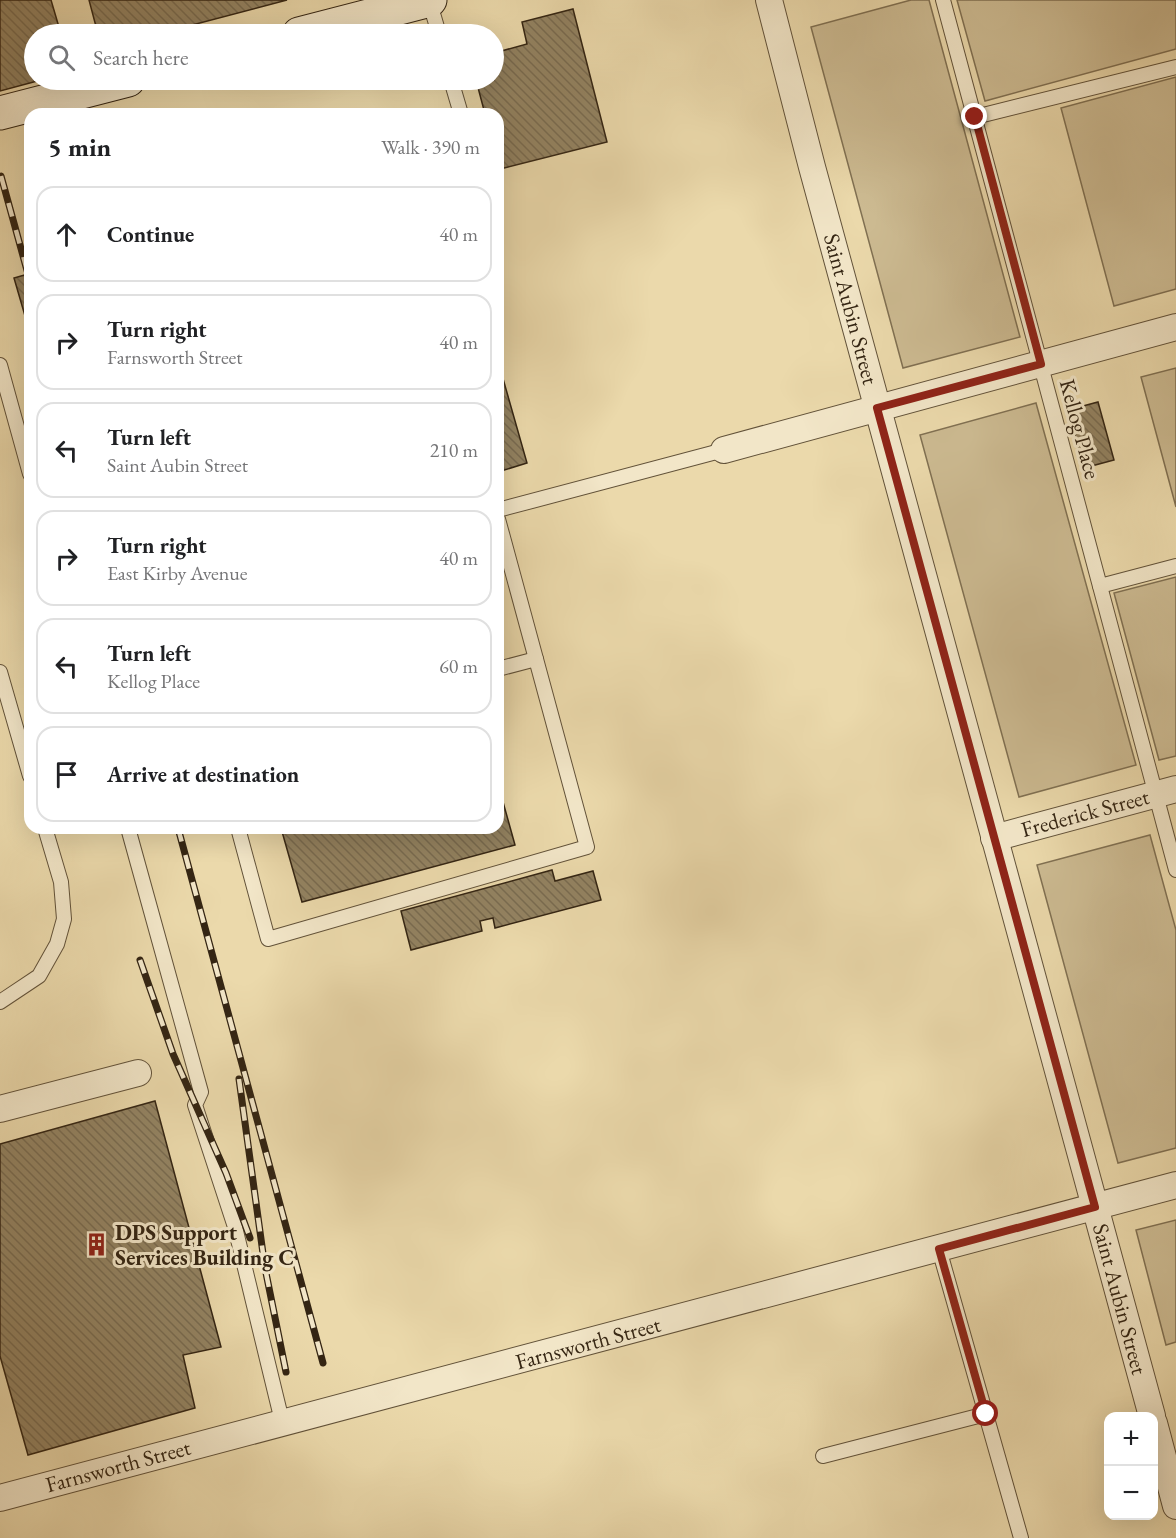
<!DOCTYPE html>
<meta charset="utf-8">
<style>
:root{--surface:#fff;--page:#f6f6f6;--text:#202124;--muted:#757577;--line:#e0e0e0}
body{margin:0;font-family:"EB Garamond",serif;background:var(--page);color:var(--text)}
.controls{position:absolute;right:18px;bottom:18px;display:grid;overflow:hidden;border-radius:12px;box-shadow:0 6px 24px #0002}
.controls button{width:54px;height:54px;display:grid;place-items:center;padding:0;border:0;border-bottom:2px solid var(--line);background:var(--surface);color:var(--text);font:30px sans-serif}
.stop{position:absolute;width:18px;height:18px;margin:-14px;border:4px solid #8f2418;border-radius:50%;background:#fff}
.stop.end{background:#8f2418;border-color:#fff;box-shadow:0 2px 6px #0008}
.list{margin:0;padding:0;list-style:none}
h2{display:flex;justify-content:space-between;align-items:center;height:78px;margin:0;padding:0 24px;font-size:26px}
h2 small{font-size:20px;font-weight:400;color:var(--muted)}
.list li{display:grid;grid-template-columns:39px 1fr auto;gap:18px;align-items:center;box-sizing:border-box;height:96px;margin:0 12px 12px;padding:0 12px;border:2px solid var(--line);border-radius:18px}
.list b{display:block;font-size:22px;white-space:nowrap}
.list p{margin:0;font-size:20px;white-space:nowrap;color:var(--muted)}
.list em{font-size:20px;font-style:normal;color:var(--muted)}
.icon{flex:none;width:33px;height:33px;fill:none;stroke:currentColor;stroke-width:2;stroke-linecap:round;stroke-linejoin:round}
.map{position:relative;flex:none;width:1176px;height:1538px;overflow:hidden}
.search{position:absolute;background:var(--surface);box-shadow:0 6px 24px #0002;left:24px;top:24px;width:480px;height:66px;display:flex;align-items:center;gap:15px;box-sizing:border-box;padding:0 21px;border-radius:33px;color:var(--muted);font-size:22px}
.panel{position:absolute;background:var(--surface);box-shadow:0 6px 24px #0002;left:24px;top:108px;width:480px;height:726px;border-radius:18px}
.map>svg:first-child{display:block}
.grass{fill:#ccba91;stroke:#807052;stroke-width:1.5}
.building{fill:url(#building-back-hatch);stroke:#342513;stroke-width:1.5}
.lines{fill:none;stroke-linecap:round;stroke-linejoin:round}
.lane-casing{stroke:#625239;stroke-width:16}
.street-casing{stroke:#625239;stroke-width:28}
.secondary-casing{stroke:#342513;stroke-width:35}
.lane{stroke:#f2e6c8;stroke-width:14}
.street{stroke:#f2e6c8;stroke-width:26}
.secondary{stroke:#f2e6c8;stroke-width:33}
.rail-casing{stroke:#342513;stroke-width:7}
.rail{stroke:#f2e6c8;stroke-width:4.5;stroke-dasharray:14;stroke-linecap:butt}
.route{stroke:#8f2418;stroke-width:8}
.labels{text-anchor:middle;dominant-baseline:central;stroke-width:6;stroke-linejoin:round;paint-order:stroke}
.street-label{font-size:22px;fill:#342513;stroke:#f2e6c8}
.poi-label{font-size:22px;font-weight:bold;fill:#342513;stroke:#f2e6c8;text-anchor:start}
</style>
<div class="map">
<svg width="1176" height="1538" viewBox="0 0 1176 1538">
<defs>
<pattern id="building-back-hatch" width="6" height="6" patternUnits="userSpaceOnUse" patternTransform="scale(1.5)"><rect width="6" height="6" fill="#938362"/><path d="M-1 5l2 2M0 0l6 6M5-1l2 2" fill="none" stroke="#796b50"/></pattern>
</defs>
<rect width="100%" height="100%" fill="#ebd9ab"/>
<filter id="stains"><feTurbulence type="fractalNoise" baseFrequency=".00333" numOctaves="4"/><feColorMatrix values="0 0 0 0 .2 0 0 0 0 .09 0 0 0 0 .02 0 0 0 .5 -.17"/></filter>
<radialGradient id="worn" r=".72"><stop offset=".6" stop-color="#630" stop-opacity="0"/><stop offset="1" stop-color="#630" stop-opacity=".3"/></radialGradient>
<g class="grass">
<path d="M911,0H929L1020,337L903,368L811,27Z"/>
<path d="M957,0H1176V49L985,101Z"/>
<path d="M1176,77V289L1114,306L1061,108Z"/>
<path d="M1176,368V507L1141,377Z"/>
<path d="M1036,403L1136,765L1019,797L920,435Z"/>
<path d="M1176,577V756L1159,760L1114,593Z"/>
<path d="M1150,835L1176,930V1148L1118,1163L1037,865Z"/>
<path d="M1176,1220V1342L1166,1345L1136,1230Z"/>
</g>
<g class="building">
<path d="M0,0H51L61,34H34V80H41L0,91Z"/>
<path d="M89,0H287L158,34H98Z"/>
<path d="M573,9L607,142L500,169L498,114H485L476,80H494V53L527,44L522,22Z"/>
<path d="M28,274H30V333L14,278Z"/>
<path d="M498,361L527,463L498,472Z"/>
<path d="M1098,402L1114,460L1084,468L1068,410Z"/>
<path d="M498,784L515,845L302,902L281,828H498Z"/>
<path d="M552,870L555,881L593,871L601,900L495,928L493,918L480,921L482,931L411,950L401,911Z"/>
<path d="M155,1101L221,1347L183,1355L195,1408L28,1455L0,1356V1144Z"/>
</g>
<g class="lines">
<defs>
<g id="lane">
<path d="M429,0L439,34"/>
<path d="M943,0L1176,870"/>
<path d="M451,80L461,114"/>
<path d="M975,117L1176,67"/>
<path d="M0,365L30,474"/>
<path d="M498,510L724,450"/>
<path d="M1100,586L1176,566"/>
<path d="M498,669L536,659"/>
<path d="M0,672L30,776"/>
<path d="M128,828L201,1092L195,1105L235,1227L282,1421"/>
<path d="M238,828L268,939L587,847L498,519"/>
<path d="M0,1002L39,976L57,944L64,919L61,882L45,828"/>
<path d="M939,1249L1021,1538"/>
<path d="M823,1456L986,1414"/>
</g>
<g id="street">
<path d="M769,0L812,167L1152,1416"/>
<path d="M724,450L1176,327"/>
<path d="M994,838L1176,789"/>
<path d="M0,1109L138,1073"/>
<path d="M1154,1423L1176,1506"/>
<path d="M0,1498L1176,1185"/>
</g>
<g id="secondary">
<path d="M299,34L430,0"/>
<path d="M0,113L128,80"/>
</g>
</defs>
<use href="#lane" class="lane-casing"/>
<use href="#street" class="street-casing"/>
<use href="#secondary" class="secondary-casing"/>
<use href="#lane" class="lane"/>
<use href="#street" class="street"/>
<use href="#secondary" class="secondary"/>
<defs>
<g id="rail">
<path d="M1,176L28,274"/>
<path d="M178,828L323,1363"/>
<path d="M140,960L173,1054L226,1173L250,1238"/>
<path d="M239,1079L265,1268L286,1372"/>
</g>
</defs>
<use href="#rail" class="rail-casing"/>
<use href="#rail" class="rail"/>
</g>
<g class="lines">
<path class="route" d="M975,117L1041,364L877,408L1095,1207L939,1249L986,1414"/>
</g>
<defs>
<symbol id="building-bare" viewBox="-9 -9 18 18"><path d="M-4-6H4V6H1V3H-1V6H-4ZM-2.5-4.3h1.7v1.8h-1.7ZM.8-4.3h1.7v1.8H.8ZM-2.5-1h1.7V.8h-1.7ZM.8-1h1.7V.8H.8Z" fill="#8f2418" stroke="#f2e6c8" stroke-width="2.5" paint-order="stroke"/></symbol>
</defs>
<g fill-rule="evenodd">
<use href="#building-bare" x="80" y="1228" width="33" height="33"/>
</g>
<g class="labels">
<g class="street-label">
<text transform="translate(851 309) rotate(75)">Saint Aubin Street</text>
<text transform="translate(1080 429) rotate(75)">Kellog Place</text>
<text transform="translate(1085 813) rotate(-15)">Frederick Street</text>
<text transform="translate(1120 1299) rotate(75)">Saint Aubin Street</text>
<text transform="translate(588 1343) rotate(-15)">Farnsworth Street</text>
<text transform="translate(118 1466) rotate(-15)">Farnsworth Street</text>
</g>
<g class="poi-label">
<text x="115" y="1232">DPS Support<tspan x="115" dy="25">Services Building C</tspan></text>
</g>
</g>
<rect width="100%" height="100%" filter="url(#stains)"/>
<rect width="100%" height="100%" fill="url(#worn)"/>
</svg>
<div class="controls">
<button>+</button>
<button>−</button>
</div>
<div class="stop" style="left:986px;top:1414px"></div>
<div class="stop end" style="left:975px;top:117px"></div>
<div class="search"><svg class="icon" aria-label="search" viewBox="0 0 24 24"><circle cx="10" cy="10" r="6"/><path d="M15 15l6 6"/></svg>Search here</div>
<section class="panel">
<h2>5 min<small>Walk · 390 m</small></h2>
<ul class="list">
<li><svg class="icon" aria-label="ahead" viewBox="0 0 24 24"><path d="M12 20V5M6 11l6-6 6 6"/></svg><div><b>Continue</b></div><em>40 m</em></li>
<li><svg class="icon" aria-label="right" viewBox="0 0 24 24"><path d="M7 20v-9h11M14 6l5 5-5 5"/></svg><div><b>Turn right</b><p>Farnsworth Street</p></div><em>40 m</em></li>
<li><svg class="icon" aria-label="left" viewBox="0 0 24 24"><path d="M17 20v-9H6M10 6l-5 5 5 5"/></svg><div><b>Turn left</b><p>Saint Aubin Street</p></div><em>210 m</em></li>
<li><svg class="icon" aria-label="right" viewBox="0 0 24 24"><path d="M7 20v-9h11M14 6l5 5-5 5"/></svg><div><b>Turn right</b><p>East Kirby Avenue</p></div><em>40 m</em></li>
<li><svg class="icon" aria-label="left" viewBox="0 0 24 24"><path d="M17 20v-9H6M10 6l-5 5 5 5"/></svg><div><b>Turn left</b><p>Kellog Place</p></div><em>60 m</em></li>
<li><svg class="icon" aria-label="arrive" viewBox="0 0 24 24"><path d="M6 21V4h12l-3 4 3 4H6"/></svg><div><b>Arrive at destination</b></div></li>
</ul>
</section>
</div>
